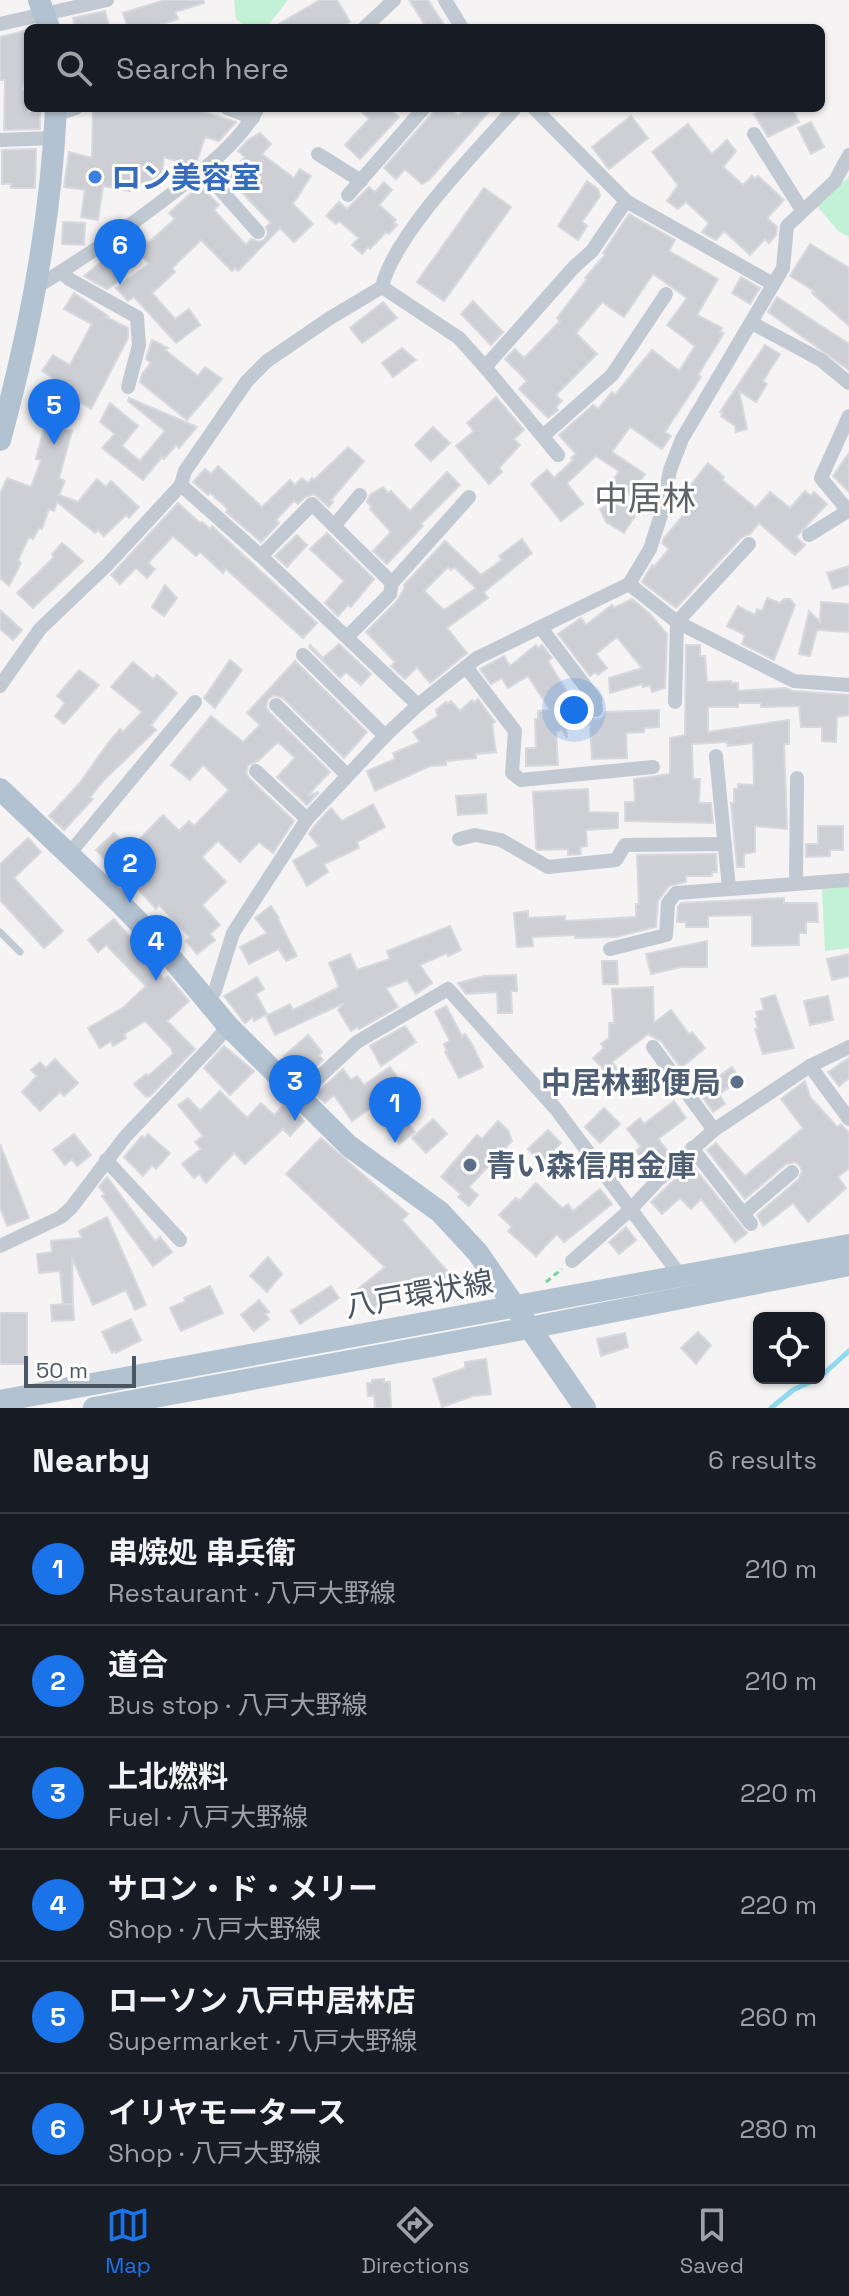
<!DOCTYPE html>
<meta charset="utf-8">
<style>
:root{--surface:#171b24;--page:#242831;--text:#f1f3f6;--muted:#9ea1a6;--line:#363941;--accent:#1a73e8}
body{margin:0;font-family:"Space Grotesk","Noto Sans JP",sans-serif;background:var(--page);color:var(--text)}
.controls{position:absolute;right:24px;bottom:24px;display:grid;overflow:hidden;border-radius:12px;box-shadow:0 2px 6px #0004}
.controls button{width:72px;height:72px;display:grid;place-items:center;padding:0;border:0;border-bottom:2px solid var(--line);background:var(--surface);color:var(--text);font:40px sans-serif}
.scale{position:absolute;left:24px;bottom:20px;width:112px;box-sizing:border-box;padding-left:8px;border:4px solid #4a5661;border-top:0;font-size:22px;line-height:28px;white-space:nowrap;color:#4a5661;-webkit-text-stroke:6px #fff;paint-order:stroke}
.you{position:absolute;left:574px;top:710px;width:28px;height:28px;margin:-20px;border:6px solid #fff;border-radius:50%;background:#1a73e8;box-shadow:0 0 0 12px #1a73e833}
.badge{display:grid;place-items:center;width:52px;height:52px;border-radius:50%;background:var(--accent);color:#fff;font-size:26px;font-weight:700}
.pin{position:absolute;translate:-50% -66px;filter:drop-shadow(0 2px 4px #0008)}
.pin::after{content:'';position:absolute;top:42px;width:28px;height:24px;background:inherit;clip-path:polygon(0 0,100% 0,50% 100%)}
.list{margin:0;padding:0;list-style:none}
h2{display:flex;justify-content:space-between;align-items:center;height:104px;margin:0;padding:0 32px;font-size:34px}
h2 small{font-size:26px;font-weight:400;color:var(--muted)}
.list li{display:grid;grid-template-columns:52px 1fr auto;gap:24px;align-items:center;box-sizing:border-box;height:112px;padding:0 32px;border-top:2px solid var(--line)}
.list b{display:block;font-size:30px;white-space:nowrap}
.list p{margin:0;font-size:26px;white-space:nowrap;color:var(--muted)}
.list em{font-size:26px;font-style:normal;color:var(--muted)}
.icon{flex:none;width:44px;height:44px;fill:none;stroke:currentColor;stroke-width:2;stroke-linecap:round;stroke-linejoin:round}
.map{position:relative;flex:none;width:849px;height:1408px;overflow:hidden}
.search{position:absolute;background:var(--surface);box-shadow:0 2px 6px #0004;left:24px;right:24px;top:24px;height:88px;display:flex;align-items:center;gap:20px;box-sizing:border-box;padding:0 28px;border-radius:12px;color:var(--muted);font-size:30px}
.sheet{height:776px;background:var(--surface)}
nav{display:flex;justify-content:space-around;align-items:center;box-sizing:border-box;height:112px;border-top:2px solid var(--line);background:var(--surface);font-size:22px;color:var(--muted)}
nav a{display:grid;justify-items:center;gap:4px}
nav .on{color:var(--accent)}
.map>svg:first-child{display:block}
.green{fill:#c3f1d5}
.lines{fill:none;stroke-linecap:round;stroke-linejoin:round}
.stream{stroke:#90daee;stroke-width:5}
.building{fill:#cdcfd5;stroke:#d7d9de;stroke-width:2;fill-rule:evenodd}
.path{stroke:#7ad0a6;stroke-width:3;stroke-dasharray:6 4;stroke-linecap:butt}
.lane{stroke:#c1cad2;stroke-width:7}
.street{stroke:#c1cad2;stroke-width:14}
.primary{stroke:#b3c2d1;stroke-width:22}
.shop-dot{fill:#3f7fe0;stroke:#fff;stroke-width:3}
.service-dot{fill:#5c6f8a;stroke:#fff;stroke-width:3}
.labels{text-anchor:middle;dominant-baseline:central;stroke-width:6;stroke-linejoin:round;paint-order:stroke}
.shop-label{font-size:30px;font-weight:bold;fill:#366cbe;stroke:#fff;text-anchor:start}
.service-label{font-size:30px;font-weight:bold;fill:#4e5e75;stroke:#fff;text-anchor:end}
.street-label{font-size:30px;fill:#4a5661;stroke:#fff}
.quarter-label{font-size:34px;fill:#5f6368;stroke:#fff}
</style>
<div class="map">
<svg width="849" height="1408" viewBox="0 0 849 1408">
<rect width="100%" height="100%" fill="#f5f3f3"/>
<g class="green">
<path d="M234,0H288L266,28H249L236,19Z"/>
<path d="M849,177V237L838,231L817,206Z"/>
<path d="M849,887V948L825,951L822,889Z"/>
</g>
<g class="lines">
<g class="stream">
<path d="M819,1378L849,1351"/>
<path d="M771,1408L793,1390L819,1378"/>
</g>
</g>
<g class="building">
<path d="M165,0H203L204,3L175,12L178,19L147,28H143L142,25L128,28L123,13Z"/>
<path d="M320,0H337L350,22L340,28H272Z"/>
<path d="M409,0H428L446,28H427Z"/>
<path d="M105,11L109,26L75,28L73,18Z"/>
<path d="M28,30V69L22,90H28V113H40V129L4,130L5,80H0V37Z"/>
<path d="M93,108H198L197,110L236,122L219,141L205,137L197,161L191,166L164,157L160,187L131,184L130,191L103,186L98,220L81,217L85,190L64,187L69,152L92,158Z"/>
<path d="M358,108H388L399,117L360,159L345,145L369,119Z"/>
<path d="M437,108H449L458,116L466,108H492L429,180L422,184L405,169L396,179L384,168Z"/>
<path d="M767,108H792L799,122L768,137L754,114Z"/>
<path d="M631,116L648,138L609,169L592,147Z"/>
<path d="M811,122L824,147L811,154L798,128Z"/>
<path d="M688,124L712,154L727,140L736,151L723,167L743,185L752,176L755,179L758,176L784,200L767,218L777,227L776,235L769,243L765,239L750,255L724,231L716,240L703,233L702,232L709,223L686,202L678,209L667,201L678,185L652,152Z"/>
<path d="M260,133L271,144L262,154L294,178L300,169L311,176L293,204L313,224L294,242L280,228L238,271L235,268L232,271L201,240L172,268L175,272L152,293L175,319L189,309L200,325L176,343L134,297L128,301L116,288L149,264L129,242L139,233L148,243L175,219L169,213L200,185L219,205L214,210L246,245L251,239L259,242L264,240L268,234L266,227L271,223L227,177L245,157L238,151L248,140Z"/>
<path d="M36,149L35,188H11V184H2V150Z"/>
<path d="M587,181L598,189L600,196L582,222L587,226L578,240L558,226Z"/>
<path d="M384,182L392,190L379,205L396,220L394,223L397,225L389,234L386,232L370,249L368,247L362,254L352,245L359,238L339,221L336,224L326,216L339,202L347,209L369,187L375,192Z"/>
<path d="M484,188L511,207L444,301L417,282Z"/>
<path d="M629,214L675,240L669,251L718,279L697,315L722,328L720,332L724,333L698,375L701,377L665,432L671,436L662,449L630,427L612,452L645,474L631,495L612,482L619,471L596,456L567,483L583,504L561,521L531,484L547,470L554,478L573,460L571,458L576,454L559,435L593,405L598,409L612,392L615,395L652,350L679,371L695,346L667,325L687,298L653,274L624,317L602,302L576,333L597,354L556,395L562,401L556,407L558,410L548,418L519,389L527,381L505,359L515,349L524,358L560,321L557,318L587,279L585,278L605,255L603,253Z"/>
<path d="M63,222L85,223L84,245L62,244Z"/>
<path d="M810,244L849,268V326L812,293L814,291L790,276Z"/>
<path d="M104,260L121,280L107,289L84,276Z"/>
<path d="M741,277L760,288L750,304L732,293Z"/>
<path d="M74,293L108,316L106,317L128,328V338L91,409L74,398L77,394L42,371L53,355L70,365L92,324L64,309Z"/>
<path d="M777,297L849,344V370L768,312Z"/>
<path d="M473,301L503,332L491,345L461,314Z"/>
<path d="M383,302L397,318L362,343L350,328Z"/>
<path d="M152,340L168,348L165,350L198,376L205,367L222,379L187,420L140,382L142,374L151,363L146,359Z"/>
<path d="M765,345L780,354L763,381L767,384L756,402L739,391L747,429L736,432L735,426L721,416L723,413L720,412Z"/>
<path d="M402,348L416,360L393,377L382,363Z"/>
<path d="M496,397L524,430L514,439L520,445L499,468L502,472L489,484L456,446L474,431L467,423Z"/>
<path d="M129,398L197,427L179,448L176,445L164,459L162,457L143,480L102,448L115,434L100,422L110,403L138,426L122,446L140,461L165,431L128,401Z"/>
<path d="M45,424L72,431L59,478L65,481L59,495L78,502L97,479L106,487L111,481L139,507L129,518L126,515L104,536L98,530L95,533L57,502L54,511L49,509L42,529L39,528L33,539L29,537L18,560L21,563L9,586L0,578V495L7,478L31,487L41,460L36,459Z"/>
<path d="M433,427L450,443L431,461L415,445Z"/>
<path d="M348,447L364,461L331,500L333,502L329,507L314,494L305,497L298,504L294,501L276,520L279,523L261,542L226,512L228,509L210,493L208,495L193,482L205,469L211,474L218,466L262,507L290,480L295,485L302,478L308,483L312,478L314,480Z"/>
<path d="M849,453V492L833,476Z"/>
<path d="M708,463L724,477L722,480L756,508L770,492L790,508L805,491L811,496L814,492L827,504L796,537L805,545L795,555L759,523L750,534L742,537L676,608L642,582L652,565L654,567L669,549L662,543L664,538L686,512L674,502L676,491L680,487L686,491Z"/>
<path d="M447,472L460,485L421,524L423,526L387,564L373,551L391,532L370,509L372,507L367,502L370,495L383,487L388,493L391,491L410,511Z"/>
<path d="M620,499L638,511L624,533L606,522L600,509Z"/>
<path d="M178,503L200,523L202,522L210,529L212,526L317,623L303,638L226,569L223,573L200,552L196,556L173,536L148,563L155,569L147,578L136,568L120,584L111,575Z"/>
<path d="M327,533L374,579L351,607L348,605L338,616L325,603L344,581L310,549Z"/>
<path d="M297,535L307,545L287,567L275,556Z"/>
<path d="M522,539L532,553L484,592L488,598L447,628L467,653L430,683L417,667L405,679L391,666L395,662L366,632L397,601L405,587L404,585L445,541L481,575L502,560L499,556ZM448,567L451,570L454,567L476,588L444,610L424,591Z"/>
<path d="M62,543L83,561L33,608L17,593L54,557L52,554Z"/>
<path d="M849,566V584L833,589L827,573Z"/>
<path d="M165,585L177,598L164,616L152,607Z"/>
<path d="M767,598L780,603L784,599H790L795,605L774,660L742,644L745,635L727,626L738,606L755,615L757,609L762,611Z"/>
<path d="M632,599L650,614L667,634L665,688L652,692L650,685L643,687L642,684L610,693L609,678L642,668L617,637L596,654L607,668L598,675L595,672L590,676L558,634L581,618L586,625L612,605L614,608Z"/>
<path d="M821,602L849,604V632L817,630L810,656L799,654L809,611L820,622Z"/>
<path d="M0,610L22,630L13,640L0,629Z"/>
<path d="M339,644L371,674L361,685L346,672L340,678L309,647L310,645L323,658Z"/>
<path d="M536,645L538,648L542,645L552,658L548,661L577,708L564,714L587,713L596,720L602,718L606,712L659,710V727L644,728V732L626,733L627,758L592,759L590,725L566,729L567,738L562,730L556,731L558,765L526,766V748H536L535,719H538V711L550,710L528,676L508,688L502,678L491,684L480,669L504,656L510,666Z"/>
<path d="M686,645H700V656H705L707,682L731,681V683H738V691L785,688L793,691L849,695V715L837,717L836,742L822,741V727H801L799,706L761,707V703H738V707H708V732L789,720V744H784L787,829L755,826V852L744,854V867H737L731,803H734V789H738V784L754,785L753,743L728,746L727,742L692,744L693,779H700L699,803H711L713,823L625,821V802H635L634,779L670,774V738L685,735Z"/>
<path d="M230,660L242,670L215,708L204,698Z"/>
<path d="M295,661L367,732L344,758L283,698L274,695L268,699L266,707L269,712L330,772L307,796L319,792L307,805L277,777L295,758L278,742L258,761L248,765L246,773L249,778L294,821L273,853L259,842L240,862L218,841L202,857L226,882L202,905L220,925L210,934L215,940L197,954L186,941L190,937L159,905L156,909L130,880L123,886L111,873L115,870L96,850L114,833L130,849L163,815L179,831L189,821L194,826L229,790L203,765L190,780L171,765L211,716L243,742L260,725L247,713Z"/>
<path d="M133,662L153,679L157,675L177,693L151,725L156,730L104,780L90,797L93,799L64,830L49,816L79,784L109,742L120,729L123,732L142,712L111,687Z"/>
<path d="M79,670L99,685L64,724L55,716L65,703L57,696Z"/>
<path d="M478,699L495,722L492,724L496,752L476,754V758L446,761V765L430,766L375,791L367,771L395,759L393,753L420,742L413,732L438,716L436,710L446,702L447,704L451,701L460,711L472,700L474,703Z"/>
<path d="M588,789L589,812L618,813V828L586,830L587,846L580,847L581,854L568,855V849L538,850L536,848L533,792Z"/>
<path d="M486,794L487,813L458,815L456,796Z"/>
<path d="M373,804L385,827L357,842L359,848L324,864L328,872L307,886L293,861L319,846L309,834L315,825L331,808L342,821Z"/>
<path d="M818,826H843V850H830V856L806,857V844H818Z"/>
<path d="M28,838L41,852L14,878L63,931L44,948L0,900V864Z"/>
<path d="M706,854H716L717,872H712V876H686V882L669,886L658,901L656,927L616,937L575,938V935L532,937L533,946L517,947L514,913L528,911V918L565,916V921L636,917V904H639L637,855Z"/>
<path d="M784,898V903H817L818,922H806V933H799V945L752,946V915L708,916V927H686V922H677L678,907L681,903Z"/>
<path d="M271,906L279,918L278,919L297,956L286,961L279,949L249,964L240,947L267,933L255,918Z"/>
<path d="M114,919L145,954L143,957L164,979L168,976L189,1001L167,1021L195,1049L150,1096L146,1097L134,1084L146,1074L148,1076L173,1054L171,1048L145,1021L124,1034L126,1038L113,1046L111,1041L100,1048L88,1028L124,1007L146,986L106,945L98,952L88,940Z"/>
<path d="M450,926L461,950L448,956L447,953L420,965L432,983L416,994L407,980L386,988L398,1007L359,1029L358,1027L351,1031L338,1010L344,1003L275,1035L266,1016L290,1004L293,1010L339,987L329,963L350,954L357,970L390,959L387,951Z"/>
<path d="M707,941V967H681L651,974L646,954Z"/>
<path d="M849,954V976L832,980L827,959Z"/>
<path d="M602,961H617L618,984H603Z"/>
<path d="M516,975L517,991H511L512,1013H498L497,992L466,994L458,983L484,976Z"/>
<path d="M257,977L264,989L256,994L267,1014L254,1021L253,1017L245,1023L224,996Z"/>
<path d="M653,987L654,1023L671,1010L689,1034L692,1032L705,1048L681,1068L661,1041L648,1034L612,1062L617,1069L609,1076L593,1058L604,1048L601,1044L609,1038V1023H614L612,989Z"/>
<path d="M775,995L794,1048L763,1054L755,1029L758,1028L755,1019L758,1018L756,1012L764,1010L761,999Z"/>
<path d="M828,996L833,1020L810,1025L804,1001Z"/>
<path d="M446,1006L462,1036L465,1034L473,1046L483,1067L459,1078L445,1052L447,1051L444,1044L450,1041L435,1012Z"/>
<path d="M405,1026L416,1042L381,1066L370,1046Z"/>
<path d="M308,1035L322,1052L319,1055L323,1060L303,1079L284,1056Z"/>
<path d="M224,1046L254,1071L230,1095L204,1068Z"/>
<path d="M849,1058V1078L839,1086L828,1072Z"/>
<path d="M55,1059L78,1083L64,1096L60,1092L40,1111L22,1092L37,1076L31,1070L40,1062L46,1068Z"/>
<path d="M390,1067L400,1081L389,1089L392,1093L352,1121L334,1095L325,1103L316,1094L343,1069L351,1080L357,1076L364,1085Z"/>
<path d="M732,1067L741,1080L719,1094L725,1104L713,1112L698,1091Z"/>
<path d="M805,1081L810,1097L837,1127L841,1124L849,1133V1168L838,1177L846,1188L808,1222L793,1203L763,1226L757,1215L799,1179L802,1171L800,1166L795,1162L786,1164L745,1199L707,1150L716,1143L745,1176L803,1128L781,1099Z"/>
<path d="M220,1091L247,1118L261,1103L274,1115L286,1103L304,1121L290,1136L283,1129L245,1164L234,1153L206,1183L199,1174L194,1178L182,1164L201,1149L195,1142L203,1136L178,1105L188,1098L200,1111Z"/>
<path d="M674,1101L686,1118L658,1139L671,1155L655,1169L650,1162L647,1165L636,1151L641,1147L627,1129L640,1118L644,1124Z"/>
<path d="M604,1108L620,1124L600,1143L585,1127Z"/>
<path d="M404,1118L415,1132L399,1144L388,1131Z"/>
<path d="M433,1119L447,1134L426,1153L412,1138Z"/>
<path d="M498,1121L508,1130L512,1141L469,1187L478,1195L469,1206L458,1197L461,1194L441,1177L477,1135L482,1139Z"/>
<path d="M548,1130L561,1143L541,1163L528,1149Z"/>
<path d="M74,1134L91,1155L77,1166L72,1159L65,1165L53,1150Z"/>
<path d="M148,1134L170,1153L156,1169L152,1165L143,1176L124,1157L142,1136L144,1139Z"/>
<path d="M321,1138L408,1214L402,1220L449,1273L438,1284L432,1278L419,1293L407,1281L373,1309L357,1290L385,1267L286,1174Z"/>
<path d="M0,1144L29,1218L7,1226L0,1207Z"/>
<path d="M691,1164L747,1233L735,1242L701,1199L691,1209L680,1198L662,1214L651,1202Z"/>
<path d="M107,1177L155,1241L160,1237L172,1252L153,1266L102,1196L105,1194L99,1187Z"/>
<path d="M536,1183L562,1208L568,1204L573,1211L600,1189L612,1204L564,1242L557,1234L536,1256L508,1231L512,1227L499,1215L516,1198L519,1201Z"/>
<path d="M107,1217L146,1305L135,1310L126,1290L93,1305L72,1258L73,1304H63L60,1271L39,1273L37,1254L52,1252L51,1241L82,1238L79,1231Z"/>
<path d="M626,1227L636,1240L619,1254L609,1242Z"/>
<path d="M268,1257L282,1274L267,1292L250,1276Z"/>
<path d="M210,1286L223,1313L181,1331L170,1308L186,1301L184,1298Z"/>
<path d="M331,1286L339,1298L300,1324L291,1311Z"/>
<path d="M259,1300L269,1312L265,1314L269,1319L254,1331L241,1315Z"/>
<path d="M73,1304L74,1320L52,1321L51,1305Z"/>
<rect x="0" y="1313" width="27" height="51"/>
<path d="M131,1319L141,1340L116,1353L115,1351L112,1353L102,1332Z"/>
<path d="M698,1332L711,1345L696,1364L681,1348Z"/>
<path d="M625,1333L628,1347L601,1356L597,1339Z"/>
<path d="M486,1359L491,1394L473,1396L442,1407L433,1379L465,1368V1362Z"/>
<path d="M384,1379V1382H390L391,1408H375L374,1396H368L367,1383H372V1380Z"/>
</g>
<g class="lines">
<path class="path" d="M546,1282L562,1269"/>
<path class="lane" d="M0,932L20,952"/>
<g class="street">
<path d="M445,0L462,28"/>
<path d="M0,24L107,0"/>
<path d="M364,28L394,0"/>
<path d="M227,108L253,118"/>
<path d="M515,108C477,151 394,234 382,287L459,338L485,367L574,267L592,251L626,201"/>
<path d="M534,108L626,201L773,284"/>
<path d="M56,115L76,108"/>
<path d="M754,134L802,210"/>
<path d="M0,140L54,138"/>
<path d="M318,154L361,181"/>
<path d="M203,170L258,232"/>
<path d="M348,195L424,108"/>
<path d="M61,272L69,279L137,317L139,345L128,387"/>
<path d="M38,286C81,260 121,232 161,202C197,174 236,148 258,108"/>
<path d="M752,323L821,360L849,383"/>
<path d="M485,367L558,455"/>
<path d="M849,416L821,478L849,512"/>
<path d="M543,436L612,375L666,294"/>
<path d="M181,485L185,471L247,381L267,361L330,318L382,287"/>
<path d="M334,526L360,495"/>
<path d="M809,535L848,511"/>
<path d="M261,556L312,504L392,583"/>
<path d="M629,584L677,622L794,681L849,685"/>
<path d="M541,628L595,699L596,710"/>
<path d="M347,637L390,594L392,583L469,497"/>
<path d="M303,655L385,736"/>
<path d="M466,667L515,731L512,773L521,780L653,767"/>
<path d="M0,686L40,629L107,565L181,485L261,556L418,705"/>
<path d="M675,702L677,622L749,544"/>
<path d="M276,705L347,775"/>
<path d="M716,756L729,888"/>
<path d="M256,771L307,819"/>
<path d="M459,839L475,835L501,840L548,867L616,860L625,845L725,844"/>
<path d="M69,854L195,702"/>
<path d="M796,884L797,778"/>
<path d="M610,949L666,935L668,903L676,893L849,880"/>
<path d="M207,1001L215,991L233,933L307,819L385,736L418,705L477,658L629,584L650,549L662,512L670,470L682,439L783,268L787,226L835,181L849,155"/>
<path d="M653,1047L714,1130"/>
<path d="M810,1066L849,1119"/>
<path d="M299,1096L357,1042L448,989L556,1109L679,1274"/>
<path d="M692,1148L751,1224"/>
<path d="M106,1160L180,1240"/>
<path d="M744,1213L792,1172"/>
<path d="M0,1246L61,1217L71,1208L125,1137L214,1043L228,1026"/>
<path d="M572,1261L630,1210L658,1180L714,1130L810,1066L849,1047"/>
</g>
<g class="primary">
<path d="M39,0L49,28"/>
<path d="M0,440C30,331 51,221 56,108"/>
<path d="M0,789L122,905L158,942L228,1026L349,1146L440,1212L478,1253L585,1408"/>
<path d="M0,1401L849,1245"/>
<path d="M94,1408L529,1328L849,1265"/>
</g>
</g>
<circle class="shop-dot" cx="95" cy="177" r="8"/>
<g class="service-dot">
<circle cx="737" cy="1082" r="8"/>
<circle cx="470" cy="1165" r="8"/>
</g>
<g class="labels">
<g class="shop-label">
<text x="111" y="177">ロン美容室</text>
</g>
<g class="service-label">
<text x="721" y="1082">中居林郵便局</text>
<text x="486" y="1165" text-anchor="start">青い森信用金庫</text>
</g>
<g class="street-label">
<text transform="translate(419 1294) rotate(-10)">八戸環状線</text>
</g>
<g class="quarter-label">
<text x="645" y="498">中居林</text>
</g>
</g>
</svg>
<div class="controls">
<button><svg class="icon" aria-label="locate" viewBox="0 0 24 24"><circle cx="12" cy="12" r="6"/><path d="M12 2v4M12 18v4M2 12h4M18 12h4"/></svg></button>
</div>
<div class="scale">50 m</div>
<div class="you"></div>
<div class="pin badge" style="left:395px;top:1143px">1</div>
<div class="pin badge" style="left:130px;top:903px">2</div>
<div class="pin badge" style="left:295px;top:1121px">3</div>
<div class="pin badge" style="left:156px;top:981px">4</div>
<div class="pin badge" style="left:54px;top:445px">5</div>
<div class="pin badge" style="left:120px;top:285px">6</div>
<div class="search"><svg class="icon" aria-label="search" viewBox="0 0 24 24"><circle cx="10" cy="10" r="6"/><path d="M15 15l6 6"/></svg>Search here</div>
</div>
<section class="sheet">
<h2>Nearby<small>6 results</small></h2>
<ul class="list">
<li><span class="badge">1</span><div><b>串焼処 串兵衛</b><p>Restaurant · 八戸大野線</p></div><em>210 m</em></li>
<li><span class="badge">2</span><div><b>道合</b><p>Bus stop · 八戸大野線</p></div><em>210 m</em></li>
<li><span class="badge">3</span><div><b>上北燃料</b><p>Fuel · 八戸大野線</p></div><em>220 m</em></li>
<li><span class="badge">4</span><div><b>サロン・ド・メリー</b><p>Shop · 八戸大野線</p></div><em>220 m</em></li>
<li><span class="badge">5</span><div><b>ローソン 八戸中居林店</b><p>Supermarket · 八戸大野線</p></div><em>260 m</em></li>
<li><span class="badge">6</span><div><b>イリヤモータース</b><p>Shop · 八戸大野線</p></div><em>280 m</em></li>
</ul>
</section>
<nav>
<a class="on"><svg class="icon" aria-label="map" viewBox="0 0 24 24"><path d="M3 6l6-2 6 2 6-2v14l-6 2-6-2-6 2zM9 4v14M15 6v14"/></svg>Map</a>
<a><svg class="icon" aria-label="directions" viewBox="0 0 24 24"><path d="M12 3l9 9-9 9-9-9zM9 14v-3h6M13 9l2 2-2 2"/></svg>Directions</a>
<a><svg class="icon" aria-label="saved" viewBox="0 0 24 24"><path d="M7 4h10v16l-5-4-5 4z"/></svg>Saved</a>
</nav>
